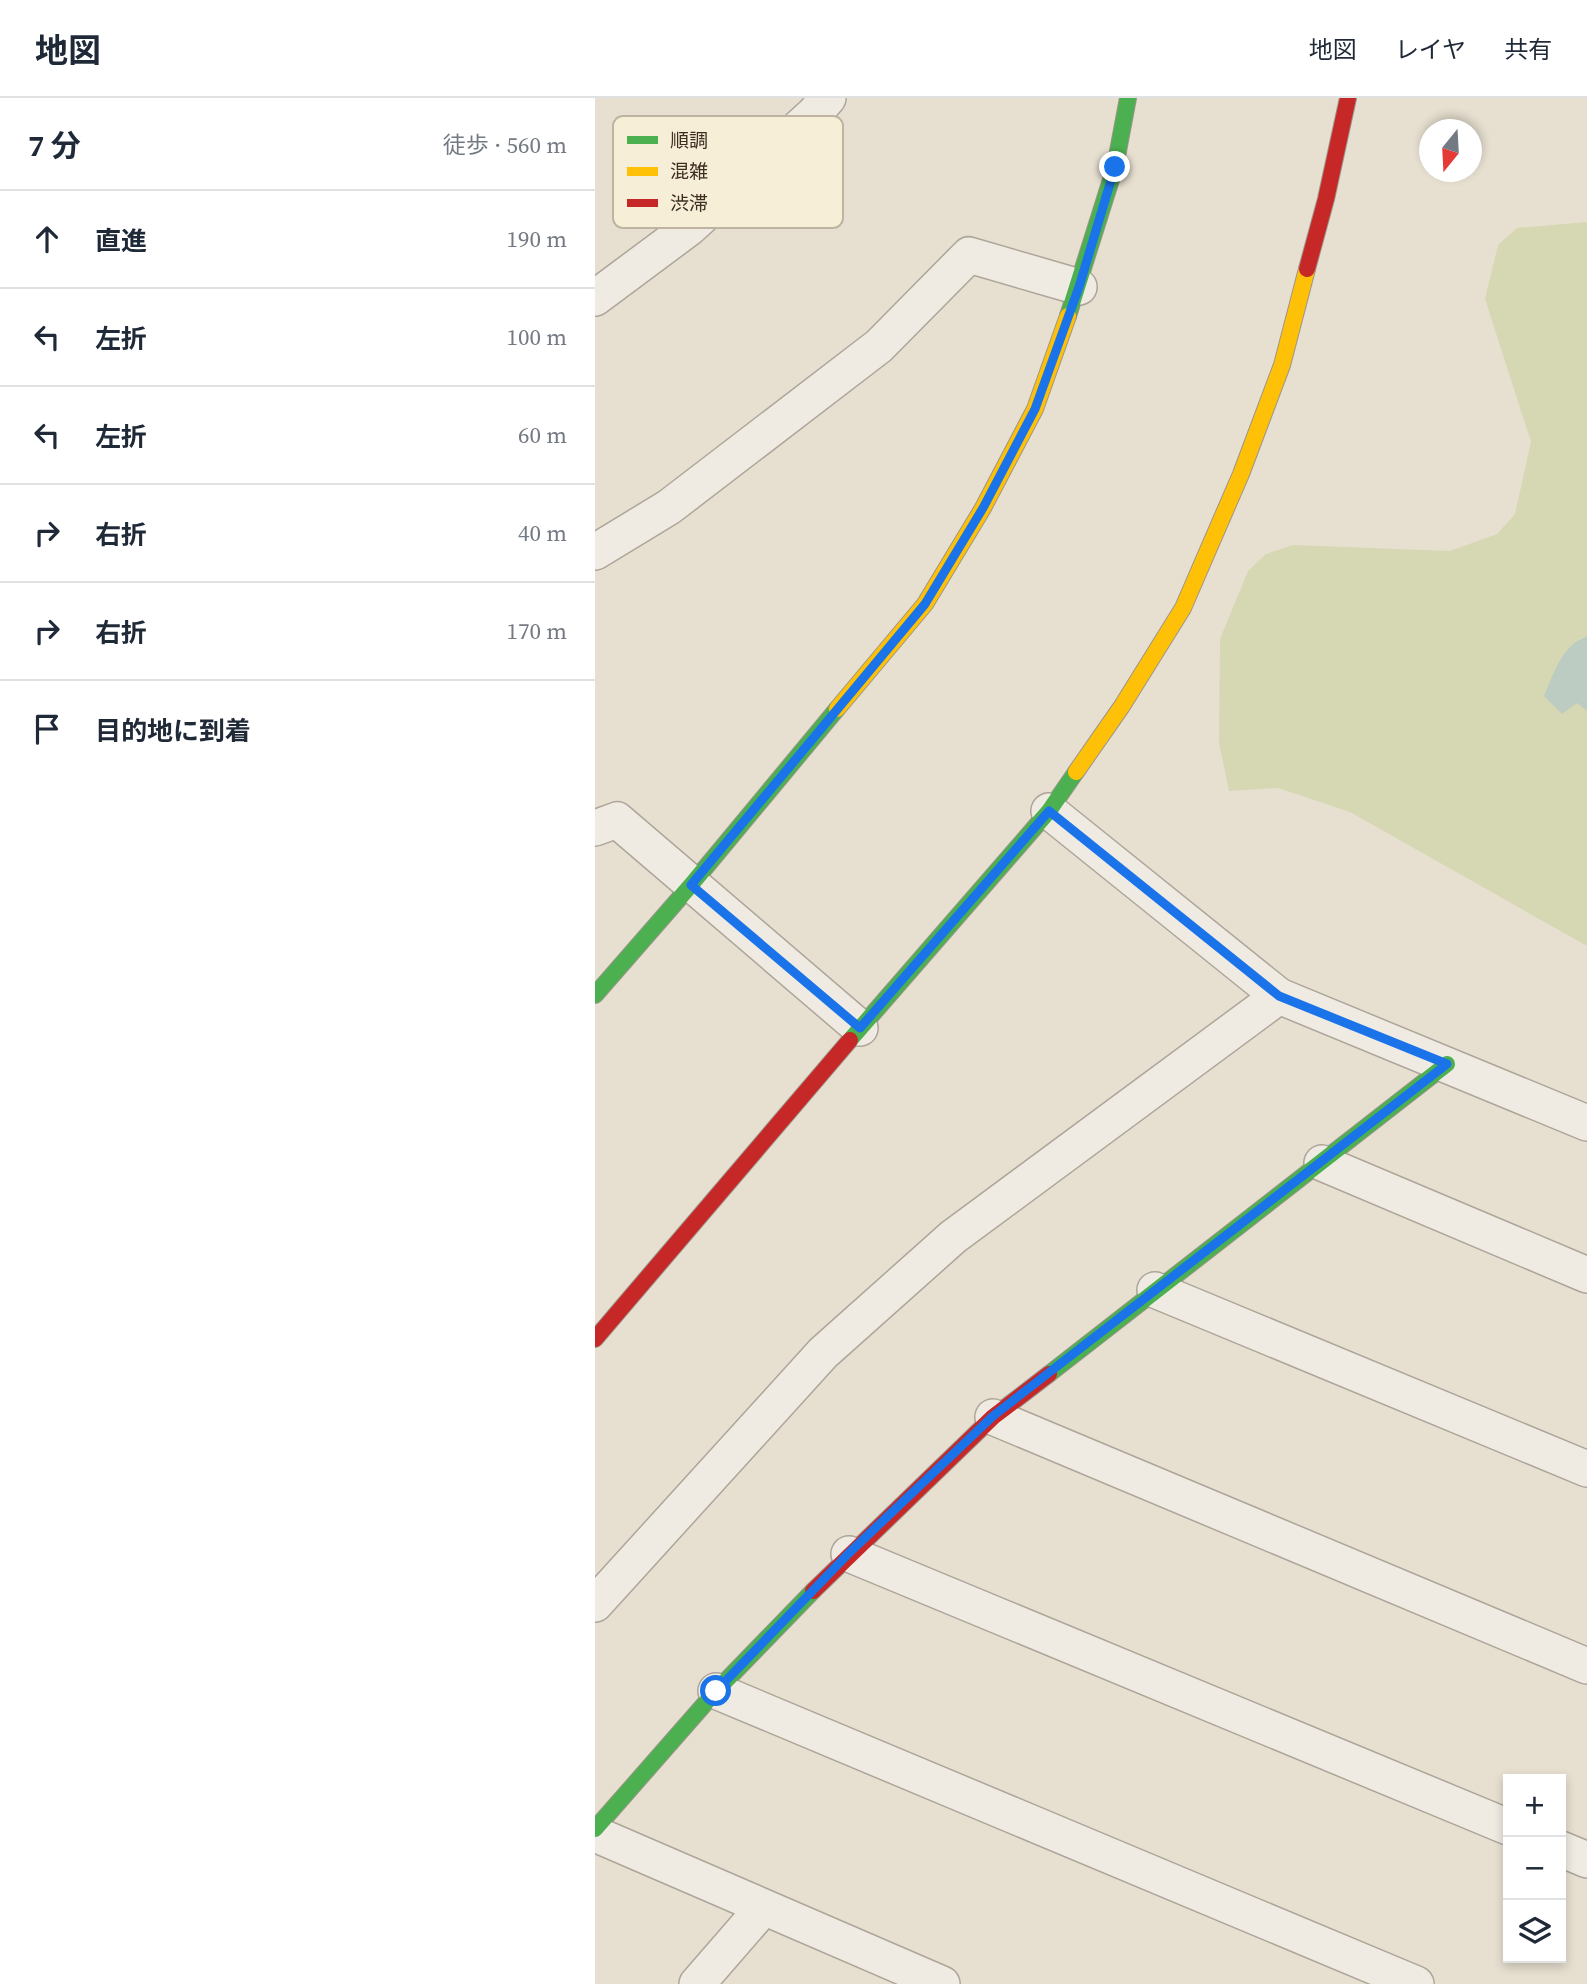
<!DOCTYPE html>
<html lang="ja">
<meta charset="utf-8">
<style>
:root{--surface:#fff;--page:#f2f2f3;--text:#1f2937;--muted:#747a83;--line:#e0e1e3}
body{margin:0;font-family:"Source Serif 4","Noto Sans JP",serif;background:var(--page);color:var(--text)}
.controls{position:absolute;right:21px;bottom:21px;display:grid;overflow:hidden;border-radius:0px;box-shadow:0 4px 10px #0003}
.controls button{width:63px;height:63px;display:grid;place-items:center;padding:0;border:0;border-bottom:2px solid var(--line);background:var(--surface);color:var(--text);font:35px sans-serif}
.compass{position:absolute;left:824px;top:21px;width:63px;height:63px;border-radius:50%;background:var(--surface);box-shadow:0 4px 10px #0003;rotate:198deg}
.stop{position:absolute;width:21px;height:21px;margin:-16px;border:5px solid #1a73e8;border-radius:50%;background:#fff}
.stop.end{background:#1a73e8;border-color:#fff;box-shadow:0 2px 7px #0008}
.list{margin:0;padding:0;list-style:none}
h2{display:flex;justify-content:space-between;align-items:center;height:91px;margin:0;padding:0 28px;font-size:30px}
h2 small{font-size:23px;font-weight:400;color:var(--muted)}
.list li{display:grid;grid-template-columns:46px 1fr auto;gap:21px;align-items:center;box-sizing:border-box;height:98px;padding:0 28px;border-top:2px solid var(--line)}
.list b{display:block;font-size:26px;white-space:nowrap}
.list em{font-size:23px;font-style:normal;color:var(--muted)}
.icon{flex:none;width:38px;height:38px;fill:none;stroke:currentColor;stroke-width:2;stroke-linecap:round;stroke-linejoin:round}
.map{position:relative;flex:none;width:992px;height:1886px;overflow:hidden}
header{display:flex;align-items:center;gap:42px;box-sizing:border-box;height:98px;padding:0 35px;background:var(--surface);border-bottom:2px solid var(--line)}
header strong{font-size:33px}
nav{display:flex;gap:38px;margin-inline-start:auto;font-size:24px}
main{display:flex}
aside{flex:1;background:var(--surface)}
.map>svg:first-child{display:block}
.green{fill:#d6d7b3}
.water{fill:#bcccc2}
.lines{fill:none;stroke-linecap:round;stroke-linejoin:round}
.street-casing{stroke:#ada599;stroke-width:38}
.fast-casing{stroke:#9c958a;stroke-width:18}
.slow-casing{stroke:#9c958a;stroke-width:18}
.jam-casing{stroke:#9c958a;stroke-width:18}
.street{stroke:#efebe3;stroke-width:35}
.fast{stroke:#4caf50;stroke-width:16}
.slow{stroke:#ffc107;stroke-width:16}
.jam{stroke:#c62828;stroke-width:16}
.route{stroke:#1a73e8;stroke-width:9}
.key{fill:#f7eed8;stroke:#bfb4a1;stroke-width:2}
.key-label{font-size:19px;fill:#3d2e20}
</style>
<header>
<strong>地図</strong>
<nav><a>地図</a><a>レイヤ</a><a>共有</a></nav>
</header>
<main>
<aside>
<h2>7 分<small>徒歩 · 560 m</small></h2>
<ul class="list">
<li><svg class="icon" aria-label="ahead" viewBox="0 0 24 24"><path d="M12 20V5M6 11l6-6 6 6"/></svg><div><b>直進</b></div><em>190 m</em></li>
<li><svg class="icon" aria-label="left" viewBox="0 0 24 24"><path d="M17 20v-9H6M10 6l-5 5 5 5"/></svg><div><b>左折</b></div><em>100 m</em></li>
<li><svg class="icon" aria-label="left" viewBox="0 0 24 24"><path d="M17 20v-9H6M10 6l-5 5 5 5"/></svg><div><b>左折</b></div><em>60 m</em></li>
<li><svg class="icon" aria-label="right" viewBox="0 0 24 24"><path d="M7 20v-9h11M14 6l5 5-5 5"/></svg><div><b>右折</b></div><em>40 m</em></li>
<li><svg class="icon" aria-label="right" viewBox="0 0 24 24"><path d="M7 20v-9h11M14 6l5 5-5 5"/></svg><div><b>右折</b></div><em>170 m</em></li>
<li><svg class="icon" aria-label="arrive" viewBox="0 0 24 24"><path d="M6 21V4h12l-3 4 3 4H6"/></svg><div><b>目的地に到着</b></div></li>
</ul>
</aside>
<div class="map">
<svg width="992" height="1886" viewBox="0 0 992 1886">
<rect width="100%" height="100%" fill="#e7e0d1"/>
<path class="green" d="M992,124V538L984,541L982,604L992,613V848L755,714L683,690L634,693L624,645L625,541L653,473L671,456L698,447L855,453L902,436L920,416L936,344L890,201L903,147L922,130Z"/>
<path class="water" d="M992,538V613L982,605L967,616L949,598C959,575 967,547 992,538Z"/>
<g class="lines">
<defs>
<g id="street">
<path d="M0,200L94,130L219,16L233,0"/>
<path d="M0,454L74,409L284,248L374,157L484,189"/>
<path d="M454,713L684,898L992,1025"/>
<path d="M0,730L22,722L265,930"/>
<path d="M727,1065L992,1177"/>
<path d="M560,1192L992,1371"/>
<path d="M398,1319L992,1568"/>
<path d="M254,1456L913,1729"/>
<path d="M0,1506L228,1255L358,1139L684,898"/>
<path d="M121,1593L821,1886"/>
<path d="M0,1736L347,1886"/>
<path d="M966,1751L992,1762"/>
<path d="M102,1886L168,1810"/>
</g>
<g id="fast">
<path d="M473,218L520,69L533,0"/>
<path d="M0,897L96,787L242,611"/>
<path d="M255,942L454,713L481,674"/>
<path d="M454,1276L852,966"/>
<path d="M0,1731L121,1593L218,1493"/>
</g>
<g id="slow">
<path d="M242,611L330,506L388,410L440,311L473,218"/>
<path d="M481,674L527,608L588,510L646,376L687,267L712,171"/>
</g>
<g id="jam">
<path d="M712,171L731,101L753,0"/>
<path d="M0,1241L255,942"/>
<path d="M218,1493L398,1319L454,1276"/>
</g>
</defs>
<use href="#street" class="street-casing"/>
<use href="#fast" class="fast-casing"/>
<use href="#slow" class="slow-casing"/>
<use href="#jam" class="jam-casing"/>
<use href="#street" class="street"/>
<use href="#fast" class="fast"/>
<use href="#slow" class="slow"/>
<use href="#jam" class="jam"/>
</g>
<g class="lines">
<path class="route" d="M121,1593L254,1455L398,1318L852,966L684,898L454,713L265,930L96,787L330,506L388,410L440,311L484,189L520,69"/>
</g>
<rect x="18" y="18" width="230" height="112" rx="10" class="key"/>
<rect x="32" y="38" width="31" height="8" fill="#4caf50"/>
<rect x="32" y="69" width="31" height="9" fill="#ffc107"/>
<rect x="32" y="101" width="31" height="8" fill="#c62828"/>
<g class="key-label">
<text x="75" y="49">順調</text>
<text x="75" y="80">混雑</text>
<text x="75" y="112">渋滞</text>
</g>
</svg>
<div class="controls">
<button>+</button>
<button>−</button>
<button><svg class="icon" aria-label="layers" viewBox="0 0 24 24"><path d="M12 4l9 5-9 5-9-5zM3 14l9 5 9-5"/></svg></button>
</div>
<svg class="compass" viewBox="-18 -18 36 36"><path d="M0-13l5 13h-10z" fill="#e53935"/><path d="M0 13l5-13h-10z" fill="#747a83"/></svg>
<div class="stop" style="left:121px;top:1593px"></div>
<div class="stop end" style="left:520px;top:69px"></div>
</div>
</main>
